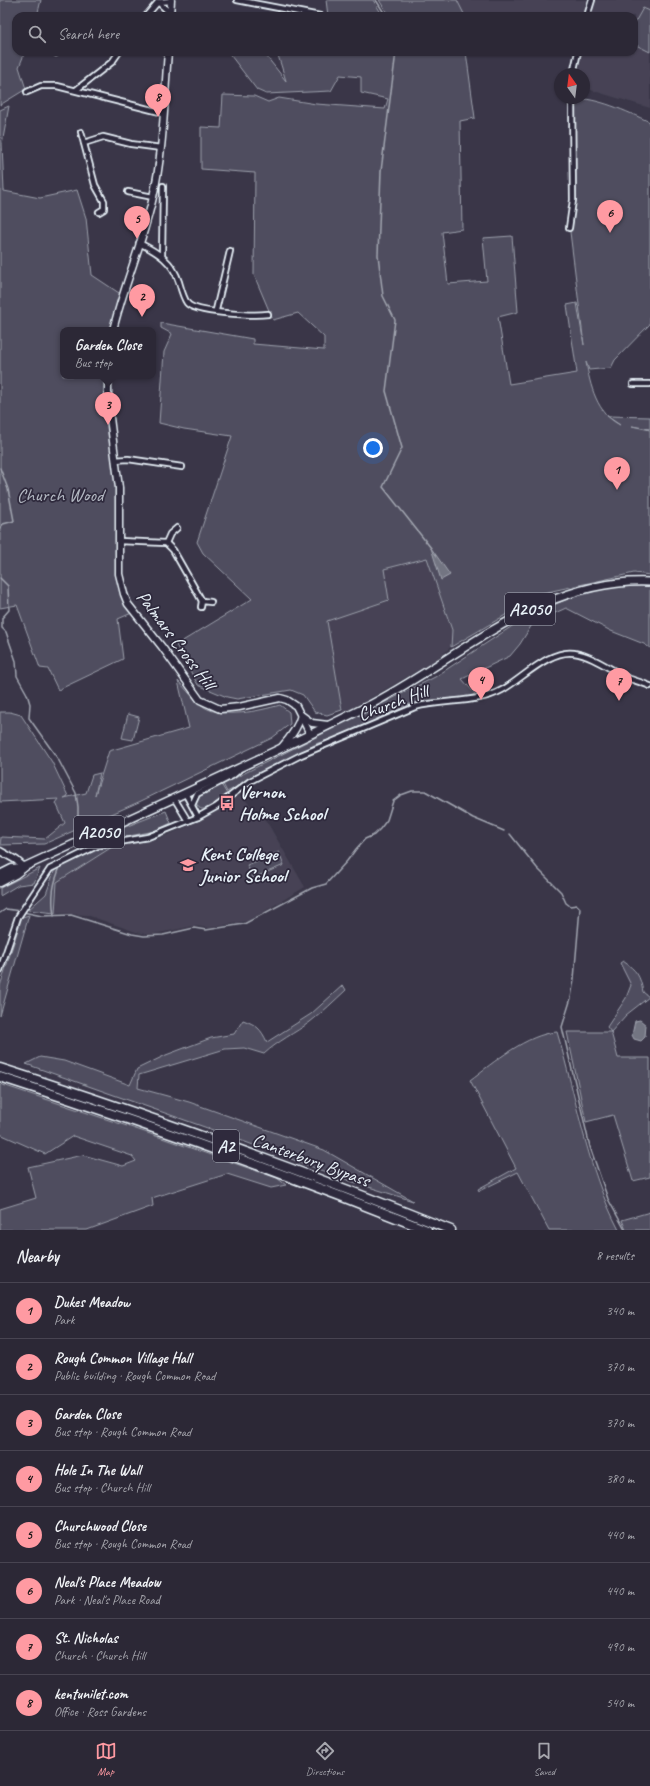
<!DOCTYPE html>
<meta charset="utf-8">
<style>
:root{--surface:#2c2836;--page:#34303e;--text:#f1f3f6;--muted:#a6a6ad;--line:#484451;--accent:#ff9aa2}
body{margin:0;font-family:Caveat,sans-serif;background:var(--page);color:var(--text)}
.compass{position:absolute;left:554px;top:68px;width:36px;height:36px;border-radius:50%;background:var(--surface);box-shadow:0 1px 3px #0004;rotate:346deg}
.you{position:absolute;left:373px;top:448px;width:14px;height:14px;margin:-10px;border:3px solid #fff;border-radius:50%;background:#1a73e8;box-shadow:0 0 0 6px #1a73e833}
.badge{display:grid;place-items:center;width:26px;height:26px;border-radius:50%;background:var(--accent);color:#111;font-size:13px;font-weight:700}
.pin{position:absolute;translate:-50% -33px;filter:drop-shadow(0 1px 2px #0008)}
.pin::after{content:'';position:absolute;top:21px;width:14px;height:12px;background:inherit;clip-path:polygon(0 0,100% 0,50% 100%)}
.popup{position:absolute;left:60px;top:327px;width:96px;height:52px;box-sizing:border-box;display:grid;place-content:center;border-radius:8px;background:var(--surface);filter:drop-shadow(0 1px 3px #0005);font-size:13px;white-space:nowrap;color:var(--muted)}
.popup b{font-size:15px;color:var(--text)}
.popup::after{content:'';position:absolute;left:50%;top:100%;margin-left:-8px;border:8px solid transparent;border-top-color:var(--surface)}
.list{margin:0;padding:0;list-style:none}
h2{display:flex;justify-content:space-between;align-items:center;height:52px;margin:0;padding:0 16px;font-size:17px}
h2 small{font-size:13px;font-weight:400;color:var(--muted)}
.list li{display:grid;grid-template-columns:26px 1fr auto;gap:12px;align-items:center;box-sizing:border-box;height:56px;padding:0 16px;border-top:1px solid var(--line)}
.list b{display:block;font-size:15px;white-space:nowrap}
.list p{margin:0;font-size:13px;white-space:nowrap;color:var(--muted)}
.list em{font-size:13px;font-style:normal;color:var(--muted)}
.icon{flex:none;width:22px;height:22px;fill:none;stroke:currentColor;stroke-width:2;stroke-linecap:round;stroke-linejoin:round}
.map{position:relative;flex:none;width:650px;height:1230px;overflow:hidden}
.search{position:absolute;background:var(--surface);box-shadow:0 1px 3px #0004;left:12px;right:12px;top:12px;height:44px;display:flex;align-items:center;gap:10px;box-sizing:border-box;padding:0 14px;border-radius:12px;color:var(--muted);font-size:15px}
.sheet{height:500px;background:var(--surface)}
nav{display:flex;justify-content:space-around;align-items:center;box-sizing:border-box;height:56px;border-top:1px solid var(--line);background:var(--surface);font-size:11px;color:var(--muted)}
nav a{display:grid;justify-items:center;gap:2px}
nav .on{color:var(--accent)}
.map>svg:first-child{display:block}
.built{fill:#464354}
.green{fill:#504e5f;stroke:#9ca0ac}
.water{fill:#737482;stroke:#a2a6b1}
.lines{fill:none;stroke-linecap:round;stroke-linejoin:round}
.stream{stroke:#a2a6b1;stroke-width:1.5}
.street-casing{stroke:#e8f1f8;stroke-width:8}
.secondary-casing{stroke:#e8f1f8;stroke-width:9}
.primary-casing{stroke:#e8f1f8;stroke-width:10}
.highway-casing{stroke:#e8f1f8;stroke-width:11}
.street{stroke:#2f2a3d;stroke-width:4.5}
.secondary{stroke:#2f2a3d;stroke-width:6}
.primary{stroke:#2f2a3d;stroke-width:7}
.highway{stroke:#2f2a3d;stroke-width:8}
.labels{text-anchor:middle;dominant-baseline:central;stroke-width:3.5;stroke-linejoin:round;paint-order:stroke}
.shield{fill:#2f2a3d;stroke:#b0b5c0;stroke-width:1}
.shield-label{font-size:18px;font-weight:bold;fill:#e8f1f8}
.park-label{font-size:19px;fill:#b3b8c2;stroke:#2f2a3d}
.street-label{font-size:19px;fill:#e8f1f8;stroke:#2f2a3d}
.poi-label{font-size:19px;font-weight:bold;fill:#e8f1f8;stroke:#2f2a3d;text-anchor:start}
</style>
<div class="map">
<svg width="650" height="1230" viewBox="0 0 650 1230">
<rect width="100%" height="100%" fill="#3a3648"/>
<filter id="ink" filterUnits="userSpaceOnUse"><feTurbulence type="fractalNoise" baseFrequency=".025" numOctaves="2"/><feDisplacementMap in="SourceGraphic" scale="8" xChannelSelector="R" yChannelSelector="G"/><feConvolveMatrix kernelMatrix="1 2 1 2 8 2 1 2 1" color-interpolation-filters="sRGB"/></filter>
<g filter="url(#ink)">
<g class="built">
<path d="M457,0H591L585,16H465Z"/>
<path d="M595,0H650V108L584,88V74H578L582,52H634V16H591Z"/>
<path d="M427,558L452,630L451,647L436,660L343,714L326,621L389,600L383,569Z"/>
<path d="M240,795L267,822L305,887L248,921L209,928L194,926L149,935L136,932L87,915L55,913L57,882L112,847L157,839L184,828L218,810Z"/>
</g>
<g class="green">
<path d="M0,0H41L37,16H16V52H25L19,67L26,89L0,105Z"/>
<path d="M326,0H373L383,16H328Z"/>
<path d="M379,0H457L465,16H389Z"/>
<path d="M643,8L650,11V52L634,44V24Z"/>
<path d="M228,52H263L286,81L277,52H466L475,118L460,121L462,229L442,232L448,284L487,281L483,238L512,236L518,312L498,317L509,384L577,373L567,305L577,303L584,345L569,224L572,213V98C599,98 625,111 650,122V324L615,360L611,368L589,370L586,362C590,385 597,414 620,425L607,416L650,417V429L632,426L650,430V575L634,573L543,593L451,647L452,630L427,558L384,569L389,600L327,621L342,710L327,715L315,712L303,695L291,690L237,699L227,697L198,685L176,645L252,599L203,553L197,542L232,436L184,429L159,423L164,352L172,334L161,328V323L253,339V344L324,350V337L298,313L273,320L254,275L255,173L201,169V127L221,128L223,95L254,96L268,102L279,98L316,104L385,109L388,99L361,93V77L340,75L331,91L266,94L257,90Z"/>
<path d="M9,106L2,144L4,191L40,198L77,190L86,218L92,275L122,295L113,330H63V376H108L119,488V574L134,612L118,619L123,659L58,690L48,669L40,668L17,605L0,608V110Z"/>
<path d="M632,585H650V648L644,644L611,631L566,608L533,623L520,644L510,656L462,679L475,694L464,698L412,703L335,738L318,743L227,792L223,784L435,677L526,617L579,594L605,588Z"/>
<path d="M178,681C186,689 195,701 204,707C223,719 259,711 280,705L289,712L290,724L272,738L141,801L44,844L0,845L1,837L45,839L65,823L56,803L59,799L0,802V712H10L21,715L52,762L68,796L64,798L86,793L92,775L100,773L95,795L109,751L189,728Z"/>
<path d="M128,714L139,717L133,740L122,738Z"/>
<path d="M221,784L227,794C219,800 199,820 196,801L199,795Z"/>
<path d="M166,811L171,823L155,831L109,840L107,834Z"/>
<path d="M112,847L57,882L55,913L28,910L46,894L55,869L96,849Z"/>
<path d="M279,852L284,865L253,878L247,865Z"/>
<path d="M40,868L34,883L18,885L0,896V888Z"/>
<path d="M29,915L0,1016V986L22,917Z"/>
<path d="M623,961C637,971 640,975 643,992L649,997L626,1015L611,1032L618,1058H650V1177L633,1181L613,1115L586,1122L567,1032H611L607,1027L626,998L631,985L620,963Z"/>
<path d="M343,985L346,990C334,1001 323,1012 310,1022C295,1033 278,1041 264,1054L244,1048L225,1049L139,1075L138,1088L189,1102L324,1150L413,1201L350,1181L213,1130L26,1064L40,1057L64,1061L130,1085L137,1069L166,1055L211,1038L234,1034L243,1020C257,1025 261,1029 267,1042L311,1014Z"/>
<path d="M557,1032C577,1099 586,1167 619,1230H549L518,1172L479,1191L478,1189L516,1168L470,1080C494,1062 527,1034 557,1032Z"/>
<path d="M0,1084L133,1128L277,1178L286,1185L271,1188L227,1174L152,1198L153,1206L87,1230H0V1209L36,1198L28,1167L83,1155L123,1166L136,1161L132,1156L73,1136L45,1154L0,1134Z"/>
<path d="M650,1212V1230H626L622,1220Z"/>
</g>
<g class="water">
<path d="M431,548L450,575L441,580Z"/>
<path d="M640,1020L646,1025L645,1037L641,1041L634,1039L632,1035L635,1021Z"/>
</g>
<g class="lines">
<g class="stream">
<path d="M376,0L386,16"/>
<path d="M396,52L381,171L378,255L383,296L395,320L386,391L402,448L383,487L431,548"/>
<path d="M0,468L8,489L14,521L3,524L0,528"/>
<path d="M0,578L8,586L9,610L2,618V628L6,632L16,661L17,676L27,694L30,704L29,718L58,759L76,793L78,807V825"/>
<path d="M510,834L537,868L561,892L566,903L570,906L577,905L580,908L574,979L571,998L562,1027L590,1147L608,1199L625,1230"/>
<path d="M23,912L42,916L71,915L132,934L144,936L163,935L194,928L206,930L244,924L312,888L326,884L347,861L356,849L365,839L374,835L380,829L387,820L393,801L401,795L412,791H425L473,818L504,831"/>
<path d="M0,913L6,909L20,911"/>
<path d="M54,916C51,896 53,883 61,865"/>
</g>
<defs>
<g id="street">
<path d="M237,0L320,16"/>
<path d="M158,2L170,13"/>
<path d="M146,16L158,2L171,1"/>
<path d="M587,16L592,0"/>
<path d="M55,52L56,53"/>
<path d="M573,74L578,52"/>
<path d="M76,90L112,62L119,52"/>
<path d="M27,92L41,86H57L164,113"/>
<path d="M81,132L95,185L104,201V209L99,212"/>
<path d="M84,143L103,137L131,144L161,148"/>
<path d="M128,192L153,197"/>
<path d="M569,228L573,200L572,98"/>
<path d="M139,243C158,252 173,262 179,282C181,289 183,297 187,303C194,313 254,316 268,314"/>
<path d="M162,256L163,186"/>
<path d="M216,310L230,251"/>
<path d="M633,384H650"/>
<path d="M115,460L128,459L182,467"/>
<path d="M119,541L166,543L173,550L202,601"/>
<path d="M166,543L170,534L177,528"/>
<path d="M201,607L202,601L211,602"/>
<path d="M185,793L198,817"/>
<path d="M174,798L188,821"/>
<path d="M192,805L197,794L232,776L238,771"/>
<path d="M0,970L18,917L50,869L97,846L148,837L198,817L216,807L250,781L301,755L415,707C443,699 477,704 502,690C522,679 550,649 574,653C594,656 612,671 630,679C636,681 643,683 650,686"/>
</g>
<g id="secondary">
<path d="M170,16L171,0"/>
<path d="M113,330C124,285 143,242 153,197C164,149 164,100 168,52"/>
<path d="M108,376V402L119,488V574L124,594L128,604L162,647L200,700L220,709L239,707L280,698L287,700L296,706L310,734"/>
<path d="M281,748C290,738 298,728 301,715L312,723L328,725"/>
<path d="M0,851L16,860L24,867"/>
</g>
<path id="primary" d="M24,867C137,815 252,764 364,708C457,661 540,577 650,582"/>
<g id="highway">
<path d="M0,875L12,869L22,868"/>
<path d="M0,882L15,874L24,867"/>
<path d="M0,1068C152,1116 302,1171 451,1230"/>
<path d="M0,1077C144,1123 287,1174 427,1230"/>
</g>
</defs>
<use href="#street" class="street-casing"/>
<use href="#secondary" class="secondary-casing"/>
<use href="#primary" class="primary-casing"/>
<use href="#highway" class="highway-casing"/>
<use href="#street" class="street"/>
<use href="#secondary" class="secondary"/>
<use href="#primary" class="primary"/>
<use href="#highway" class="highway"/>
</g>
</g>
<defs>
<symbol id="bus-bare" viewBox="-9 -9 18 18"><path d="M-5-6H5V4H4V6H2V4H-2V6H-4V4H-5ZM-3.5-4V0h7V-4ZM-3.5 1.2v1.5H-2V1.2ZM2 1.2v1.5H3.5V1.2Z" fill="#ff9aa2" stroke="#2f2a3d" stroke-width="2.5" paint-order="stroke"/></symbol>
<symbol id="school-bare" viewBox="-9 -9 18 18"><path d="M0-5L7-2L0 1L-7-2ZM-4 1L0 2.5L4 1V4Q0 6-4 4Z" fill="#ff9aa2" stroke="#2f2a3d" stroke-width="2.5" paint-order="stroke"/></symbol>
</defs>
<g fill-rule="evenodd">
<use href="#bus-bare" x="216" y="792" width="22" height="22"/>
<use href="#school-bare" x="177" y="854" width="22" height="22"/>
</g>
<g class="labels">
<g class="shield">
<rect x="505" y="593" width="50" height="32" rx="3"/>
<rect x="74" y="816" width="50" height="32" rx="3"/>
<rect x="213" y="1130" width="26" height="32" rx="3"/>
</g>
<g class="shield-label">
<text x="530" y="609">A2050</text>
<text x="99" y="832">A2050</text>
<text x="226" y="1146">A2</text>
</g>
<g class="park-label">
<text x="60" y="495">Church Wood</text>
</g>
<g class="street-label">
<text transform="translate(176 640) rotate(53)">Palmars Cross Hill</text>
<text transform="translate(393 703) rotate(-20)">Church Hill</text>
<text transform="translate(311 1160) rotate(20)">Canterbury Bypass</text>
</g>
<g class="poi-label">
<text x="239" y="792">Vernon<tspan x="239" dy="22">Holme School</tspan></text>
<text x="200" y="854">Kent College<tspan x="200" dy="22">Junior School</tspan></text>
</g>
</g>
</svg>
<svg class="compass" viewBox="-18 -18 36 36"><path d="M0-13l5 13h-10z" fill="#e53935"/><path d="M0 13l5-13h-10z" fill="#a6a6ad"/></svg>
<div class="you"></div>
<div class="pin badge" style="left:617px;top:490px">1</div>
<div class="pin badge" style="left:142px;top:317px">2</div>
<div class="pin badge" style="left:108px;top:425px">3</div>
<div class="popup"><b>Garden Close</b>Bus stop</div>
<div class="pin badge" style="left:481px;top:700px">4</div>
<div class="pin badge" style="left:137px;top:239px">5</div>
<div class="pin badge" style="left:610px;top:233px">6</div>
<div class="pin badge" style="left:619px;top:701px">7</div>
<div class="pin badge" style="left:158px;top:117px">8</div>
<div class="search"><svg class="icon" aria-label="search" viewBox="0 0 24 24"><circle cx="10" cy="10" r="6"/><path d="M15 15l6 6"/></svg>Search here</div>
</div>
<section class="sheet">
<h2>Nearby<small>8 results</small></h2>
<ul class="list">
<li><span class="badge">1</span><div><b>Dukes Meadow</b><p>Park</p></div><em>340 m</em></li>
<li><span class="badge">2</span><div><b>Rough Common Village Hall</b><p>Public building · Rough Common Road</p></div><em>370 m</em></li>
<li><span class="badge">3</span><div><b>Garden Close</b><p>Bus stop · Rough Common Road</p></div><em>370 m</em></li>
<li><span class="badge">4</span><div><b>Hole In The Wall</b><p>Bus stop · Church Hill</p></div><em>380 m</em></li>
<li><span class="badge">5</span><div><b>Churchwood Close</b><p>Bus stop · Rough Common Road</p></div><em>440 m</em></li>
<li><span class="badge">6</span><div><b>Neal's Place Meadow</b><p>Park · Neal's Place Road</p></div><em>440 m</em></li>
<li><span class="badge">7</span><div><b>St. Nicholas</b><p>Church · Church Hill</p></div><em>490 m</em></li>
<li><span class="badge">8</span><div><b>kentunilet.com</b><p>Office · Ross Gardens</p></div><em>540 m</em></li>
</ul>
</section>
<nav>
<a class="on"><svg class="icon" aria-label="map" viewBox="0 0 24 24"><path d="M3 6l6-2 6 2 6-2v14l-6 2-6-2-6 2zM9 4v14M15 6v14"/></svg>Map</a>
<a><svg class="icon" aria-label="directions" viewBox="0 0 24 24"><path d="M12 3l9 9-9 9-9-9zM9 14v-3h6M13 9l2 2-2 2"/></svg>Directions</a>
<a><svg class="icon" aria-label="saved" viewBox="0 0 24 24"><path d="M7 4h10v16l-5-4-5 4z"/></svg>Saved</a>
</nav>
